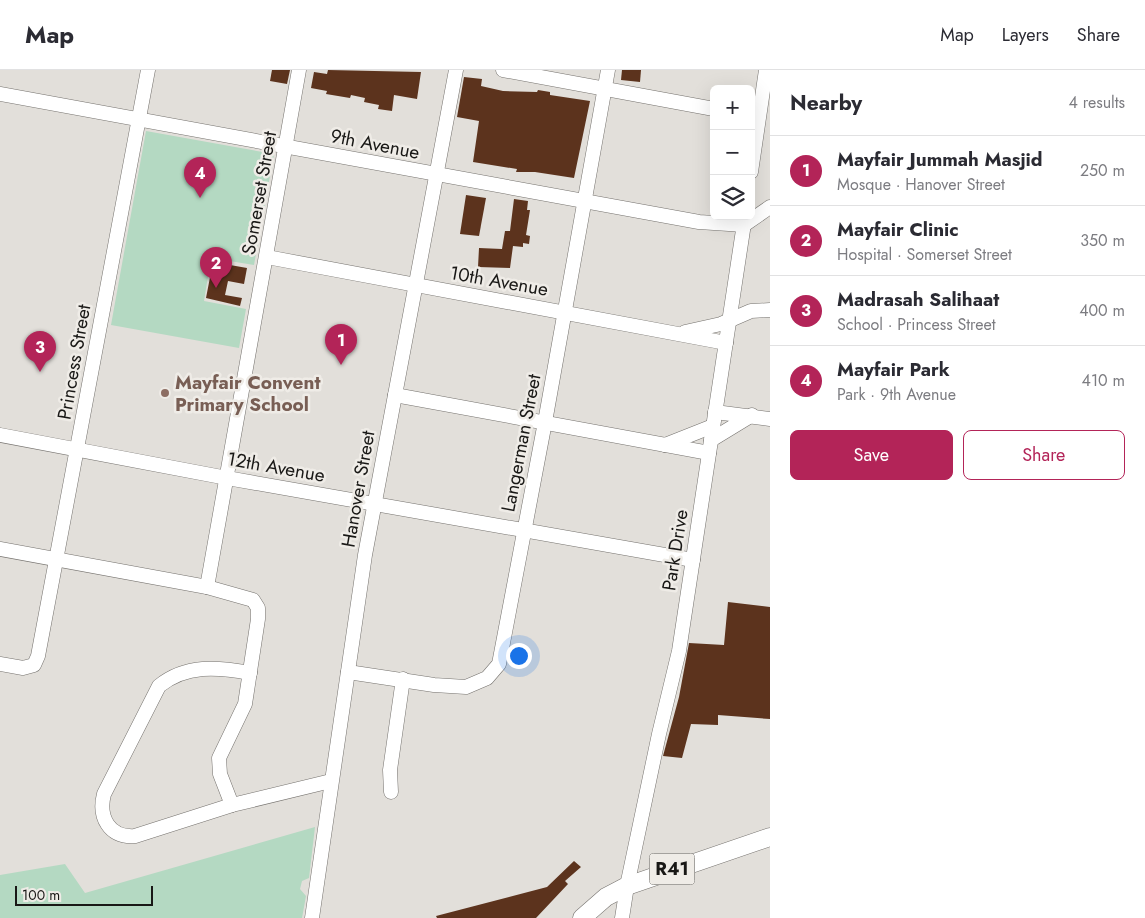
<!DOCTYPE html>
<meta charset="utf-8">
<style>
:root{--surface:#fff;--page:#f7f7f7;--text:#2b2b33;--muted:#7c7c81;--line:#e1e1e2;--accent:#b32458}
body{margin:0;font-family:Jost,sans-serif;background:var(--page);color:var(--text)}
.controls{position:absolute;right:15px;top:15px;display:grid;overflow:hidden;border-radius:8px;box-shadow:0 5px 20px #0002}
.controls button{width:45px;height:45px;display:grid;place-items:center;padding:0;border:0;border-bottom:1px solid var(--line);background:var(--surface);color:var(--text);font:25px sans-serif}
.scale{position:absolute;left:15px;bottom:12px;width:138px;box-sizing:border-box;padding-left:5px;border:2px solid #191816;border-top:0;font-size:14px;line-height:18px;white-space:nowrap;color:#191816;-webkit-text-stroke:4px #efece7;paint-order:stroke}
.you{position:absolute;left:518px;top:585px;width:18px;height:18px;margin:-12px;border:4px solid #fff;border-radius:50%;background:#1a73e8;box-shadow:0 0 0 8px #1a73e833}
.badge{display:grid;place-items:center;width:32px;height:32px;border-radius:50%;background:var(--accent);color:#fff;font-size:16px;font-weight:700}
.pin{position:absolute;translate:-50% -41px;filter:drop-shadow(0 1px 2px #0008)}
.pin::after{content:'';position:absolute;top:26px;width:18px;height:15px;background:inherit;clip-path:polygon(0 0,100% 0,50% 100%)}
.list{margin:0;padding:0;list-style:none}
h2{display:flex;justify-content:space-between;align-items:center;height:65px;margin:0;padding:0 20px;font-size:21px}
h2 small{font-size:16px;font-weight:400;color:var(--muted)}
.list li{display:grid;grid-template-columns:32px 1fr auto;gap:15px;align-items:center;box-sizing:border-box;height:70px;padding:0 20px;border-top:1px solid var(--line)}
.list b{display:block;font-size:19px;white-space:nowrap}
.list p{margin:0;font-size:16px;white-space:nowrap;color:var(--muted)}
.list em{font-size:16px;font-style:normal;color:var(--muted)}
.actions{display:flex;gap:10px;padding:15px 20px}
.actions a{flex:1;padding:11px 0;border:1px solid var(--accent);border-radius:8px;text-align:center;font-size:18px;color:var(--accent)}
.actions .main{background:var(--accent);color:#fff}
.icon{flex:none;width:28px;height:28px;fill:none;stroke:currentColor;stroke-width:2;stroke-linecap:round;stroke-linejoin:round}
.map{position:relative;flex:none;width:770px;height:848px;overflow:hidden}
header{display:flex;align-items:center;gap:30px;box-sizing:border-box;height:70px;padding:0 25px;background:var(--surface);border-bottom:1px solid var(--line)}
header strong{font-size:24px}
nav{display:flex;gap:28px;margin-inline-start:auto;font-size:18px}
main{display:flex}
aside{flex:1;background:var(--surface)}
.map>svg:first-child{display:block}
.green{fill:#b4d9c2}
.building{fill:#5c331d}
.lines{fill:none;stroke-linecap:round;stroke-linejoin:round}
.minor-casing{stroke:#75726e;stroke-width:15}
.major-casing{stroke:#75726e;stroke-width:19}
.minor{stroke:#fff;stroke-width:14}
.major{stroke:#fff;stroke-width:18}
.education-dot{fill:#8d6e63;stroke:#efece7;stroke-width:2}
.labels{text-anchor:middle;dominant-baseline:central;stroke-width:5;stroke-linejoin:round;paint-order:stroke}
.shield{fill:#efece7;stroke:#595855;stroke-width:1}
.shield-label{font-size:18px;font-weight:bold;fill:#191816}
.street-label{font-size:19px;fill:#191816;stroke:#efece7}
.education-label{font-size:19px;font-weight:bold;fill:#785e54;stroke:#efece7;text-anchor:start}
</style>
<header>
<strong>Map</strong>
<nav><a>Map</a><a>Layers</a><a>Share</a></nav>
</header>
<main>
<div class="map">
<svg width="770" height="848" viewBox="0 0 770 848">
<rect width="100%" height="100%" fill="#e2dfda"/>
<g class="green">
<path d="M146,61L274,84L254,195L211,188L204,231L246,239L239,278L111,255Z"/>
<path d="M315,757L309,808L302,811L300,819L306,826L302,848H0V805L65,794L85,823Z"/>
</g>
<g class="building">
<path d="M272,0H290L287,14L270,11Z"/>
<path d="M328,0L421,2L417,29L394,25L392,41L378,39L379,35L364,32L365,28L351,25L350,28L326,24L327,21L311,18L314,2L327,4Z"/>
<path d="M622,0H641L640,12L621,10Z"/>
<path d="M464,7L482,9L481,16L503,21L537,22L538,20L550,22V25L590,31L574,108L535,102H516L517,99L473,92L479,51L457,47Z"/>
<path d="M466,125L486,128L479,166L460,164Z"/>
<path d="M514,129L528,131L527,140H530L526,165L530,166L529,174L523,173V177L513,176L510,198L478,197L479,178L502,179L505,161H510Z"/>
<path d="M213,192L247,198L244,214L228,211L225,225L242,228L240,236L206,228Z"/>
<path d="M728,532L770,537V649L718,645V655L691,654L682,688L663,686L679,627L689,573L724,575Z"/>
<path d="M574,791L581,797L565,811L568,814L536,848H437L436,846L547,817Z"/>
</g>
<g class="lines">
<defs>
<g id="minor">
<path d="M503,0L714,39"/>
<path d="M0,24L699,152L744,155L770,137"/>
<path d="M751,102L766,0"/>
<path d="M267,187L726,273"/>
<path d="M685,262L721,254L751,241L770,240"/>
<path d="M395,325L709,383"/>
<path d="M715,342L770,349"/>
<path d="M0,365L227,408L693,490"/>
<path d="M711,370L752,345"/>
<path d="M665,375L713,356"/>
<path d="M0,479L207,517L253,530L258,538V549L245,634L219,688L220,704L232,735"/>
<path d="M207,517L299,0"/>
<path d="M0,594L23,598L34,595L38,586L148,0"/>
<path d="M348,602L434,615L466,617L487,608L499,594L545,352L608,0"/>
<path d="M250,603C218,597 186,594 159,616L104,724C98,747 109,768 135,766L232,735L331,711"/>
<path d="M391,722L390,700L403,609"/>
<path d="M312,848L365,485L456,0"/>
<path d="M622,848L627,816L659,664L679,581L745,147"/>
</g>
<path id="major" d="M582,848L606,827L627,816L770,767"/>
</defs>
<use href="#minor" class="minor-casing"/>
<use href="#major" class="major-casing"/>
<use href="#minor" class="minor"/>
<use href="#major" class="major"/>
</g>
<circle class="education-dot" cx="165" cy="323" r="5"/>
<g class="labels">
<rect class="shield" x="649.5" y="783.5" width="45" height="31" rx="4"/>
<g class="shield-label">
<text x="672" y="799">R41</text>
</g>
<g class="street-label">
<text transform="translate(375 74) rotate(11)">9th Avenue</text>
<text transform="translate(259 123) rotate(-80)">Somerset Street</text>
<text transform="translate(499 211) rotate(10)">10th Avenue</text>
<text transform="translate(74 292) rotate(-80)">Princess Street</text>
<text transform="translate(521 373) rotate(-79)">Langerman Street</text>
<text transform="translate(276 397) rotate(10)">12th Avenue</text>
<text transform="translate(358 419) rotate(-80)">Hanover Street</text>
<text transform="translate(675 480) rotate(-81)">Park Drive</text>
</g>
<g class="education-label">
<text x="175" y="312">Mayfair Convent<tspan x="175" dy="22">Primary School</tspan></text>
</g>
</g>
</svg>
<div class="controls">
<button>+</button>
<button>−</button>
<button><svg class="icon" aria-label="layers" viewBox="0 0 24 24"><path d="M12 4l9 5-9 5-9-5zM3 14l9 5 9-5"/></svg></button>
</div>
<div class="scale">100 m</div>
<div class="you"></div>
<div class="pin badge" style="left:341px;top:295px">1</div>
<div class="pin badge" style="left:216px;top:218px">2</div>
<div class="pin badge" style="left:40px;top:302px">3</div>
<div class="pin badge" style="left:200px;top:128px">4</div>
</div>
<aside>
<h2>Nearby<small>4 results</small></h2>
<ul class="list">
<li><span class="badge">1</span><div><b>Mayfair Jummah Masjid</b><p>Mosque · Hanover Street</p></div><em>250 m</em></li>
<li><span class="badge">2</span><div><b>Mayfair Clinic</b><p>Hospital · Somerset Street</p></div><em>350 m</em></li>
<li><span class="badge">3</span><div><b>Madrasah Salihaat</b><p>School · Princess Street</p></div><em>400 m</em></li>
<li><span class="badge">4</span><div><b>Mayfair Park</b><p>Park · 9th Avenue</p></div><em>410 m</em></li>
</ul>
<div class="actions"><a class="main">Save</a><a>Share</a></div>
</aside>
</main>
